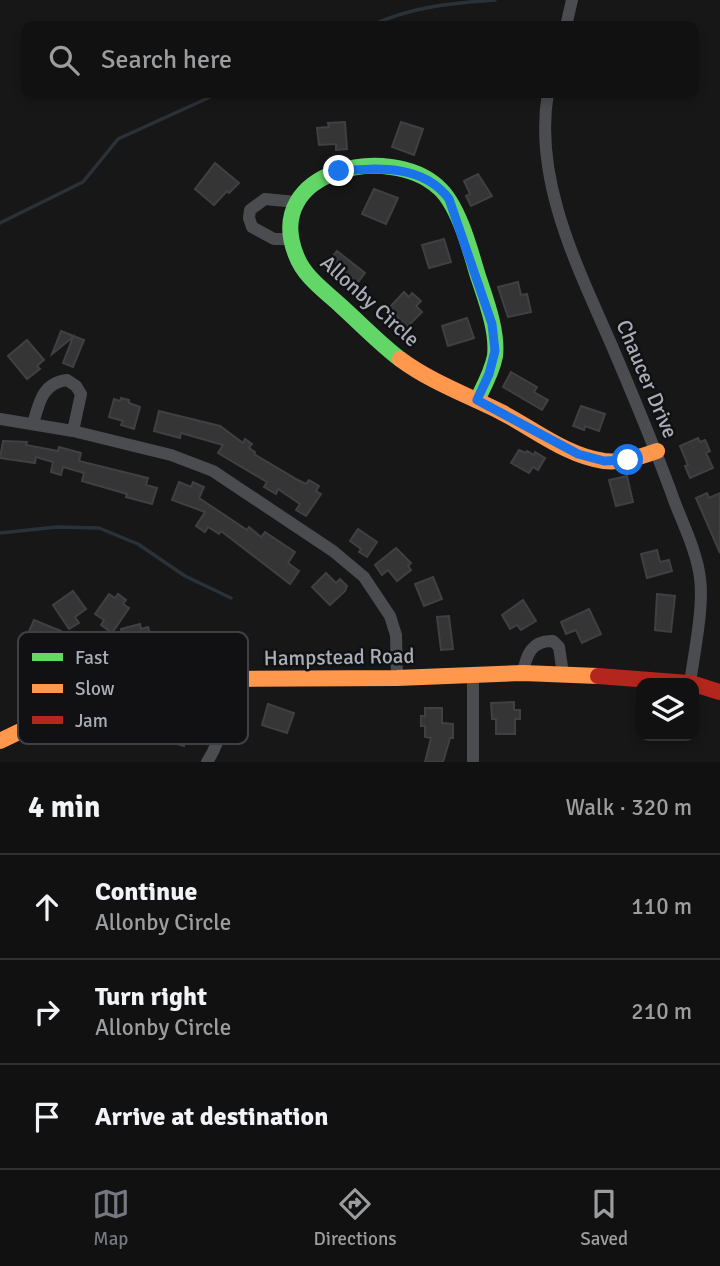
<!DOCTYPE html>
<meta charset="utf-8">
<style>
:root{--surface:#111;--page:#1a1a1a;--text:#f1f3f6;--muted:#9c9d9f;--line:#303131;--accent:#757880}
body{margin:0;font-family:Signika,sans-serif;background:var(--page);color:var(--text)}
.controls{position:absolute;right:21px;bottom:21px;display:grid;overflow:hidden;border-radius:14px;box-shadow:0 4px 10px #0003}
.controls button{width:63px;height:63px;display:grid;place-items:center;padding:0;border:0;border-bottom:2px solid var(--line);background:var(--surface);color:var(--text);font:35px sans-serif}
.stop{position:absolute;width:21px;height:21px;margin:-16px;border:5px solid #1a73e8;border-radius:50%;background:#fff}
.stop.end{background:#1a73e8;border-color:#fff;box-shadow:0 2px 7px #0008}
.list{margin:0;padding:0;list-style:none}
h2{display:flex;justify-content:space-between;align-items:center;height:91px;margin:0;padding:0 28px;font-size:30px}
h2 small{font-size:23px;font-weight:400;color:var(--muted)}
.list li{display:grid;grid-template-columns:46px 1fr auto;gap:21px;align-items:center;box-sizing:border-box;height:105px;padding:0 28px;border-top:2px solid var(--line)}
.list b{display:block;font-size:26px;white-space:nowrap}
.list p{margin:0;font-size:23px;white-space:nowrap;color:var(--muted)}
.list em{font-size:23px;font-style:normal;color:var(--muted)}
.icon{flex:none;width:38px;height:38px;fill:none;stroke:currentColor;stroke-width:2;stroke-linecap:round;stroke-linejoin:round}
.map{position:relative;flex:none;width:720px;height:762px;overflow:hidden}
.search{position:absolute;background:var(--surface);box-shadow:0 4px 10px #0003;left:21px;right:21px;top:21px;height:77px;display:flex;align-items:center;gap:18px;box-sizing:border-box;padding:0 24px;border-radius:14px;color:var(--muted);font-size:26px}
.sheet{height:406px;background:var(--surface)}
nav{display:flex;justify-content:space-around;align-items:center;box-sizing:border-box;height:98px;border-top:2px solid var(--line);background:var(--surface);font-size:19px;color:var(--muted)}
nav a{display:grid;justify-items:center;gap:4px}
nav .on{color:var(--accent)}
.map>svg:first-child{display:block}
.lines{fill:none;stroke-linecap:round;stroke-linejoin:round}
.stream{stroke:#2a3239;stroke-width:3.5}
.building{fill:#353536;stroke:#3f4043;stroke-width:2}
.street{stroke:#4b4c50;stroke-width:12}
.fast{stroke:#63d668;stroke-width:16}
.slow{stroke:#ff974d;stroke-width:16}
.jam{stroke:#b3261e;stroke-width:16}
.route{stroke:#1a73e8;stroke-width:9}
.labels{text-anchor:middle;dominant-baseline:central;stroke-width:5;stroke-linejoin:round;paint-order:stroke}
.street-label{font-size:21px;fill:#a8adb8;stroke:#111113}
.key{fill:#111113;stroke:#3e4045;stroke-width:2}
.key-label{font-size:19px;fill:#a8adb8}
</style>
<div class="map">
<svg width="720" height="762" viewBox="0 0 720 762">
<rect width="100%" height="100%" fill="#171717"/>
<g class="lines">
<g class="stream">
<path d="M370,26C410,7 451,3 495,0"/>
<path d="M0,223L83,182L118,139L219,93"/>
<path d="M0,533L57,527L99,528L138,544L185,576L231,598"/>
</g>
</g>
<g class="building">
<path d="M345,122L347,149L336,150V144L319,145L317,128L329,127L328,123Z"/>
<path d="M401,122L423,129L414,155L392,147Z"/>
<path d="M215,163L239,183L229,193L227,191L214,205L195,189Z"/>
<path d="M478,174L492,196L471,206L466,196L470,194L464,181Z"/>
<path d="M374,189L398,198L386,224L362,214Z"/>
<path d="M444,239L451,262L429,268L422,245Z"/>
<path d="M337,251L365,273L352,290L330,273L332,270L326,264Z"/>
<path d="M518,282L521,295L527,294L531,312L508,317L498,287Z"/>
<path d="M404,292L409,297L412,293L421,301L416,306L422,312L403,331L394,322L399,318L389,308Z"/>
<path d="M467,318L474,338L448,346L442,326Z"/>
<path d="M61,331L84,340L73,367L63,363L73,337L52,354Z"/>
<path d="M27,340L44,360L37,366L40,369L27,379L8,356Z"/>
<path d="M511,372L537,387L534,392L548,400L542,410L503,387Z"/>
<path d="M121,398L129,400V403L140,407L134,429L121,425L123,421L109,417L114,399L120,401Z"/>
<path d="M581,406L605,414L599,431L585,426L584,430L573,426Z"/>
<path d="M159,411L220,426L243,443L245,439L252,444L249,448L255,452L254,454L298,480L306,484L309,480L319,486L316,491L321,494L306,516L296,510L300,504L278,489L276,494L264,487L267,482L218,453L223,445L181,433L180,438L154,431Z"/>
<path d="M698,438L700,442L705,440L710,451L706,453L713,468L690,478L685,466L688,465L680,446Z"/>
<path d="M3,441L27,442L26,445L58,451L59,447L81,453L79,461L148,478L146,485L157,488L152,504L126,497L127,494L82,481L84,473L63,467L61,475L51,472L53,462L36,457L35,463L0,458Z"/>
<path d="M519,450L526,453L527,451L534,455L535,452L545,458L538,470L533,467L529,473L511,463Z"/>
<path d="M627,476L633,502L616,506L609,480Z"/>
<path d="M179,482L191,487L193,482L204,487L199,498L247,530L249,527L261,537L265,532L295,552L288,563L299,571L290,584L221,531L219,534L208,527L205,532L196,526L205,512L172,500Z"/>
<path d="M707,493L709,498L720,493V553L696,498Z"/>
<path d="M358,529L377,542L367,557L359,552L361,549L350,541Z"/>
<path d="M396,548L411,563L408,566L411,570L397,581L388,570L382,575L375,565Z"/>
<path d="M657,550L660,562L669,560L672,571L647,578L641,554Z"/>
<path d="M326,573L336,583L340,579L347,586L345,591L330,605L312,587Z"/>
<path d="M433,577L442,599L424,606L415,584Z"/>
<path d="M73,591L86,609L75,617L79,623L69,629L53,605Z"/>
<path d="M109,594L115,598L118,594L126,600L123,604L129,608L112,633L101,625L104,620L95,614Z"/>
<path d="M657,594L675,596L671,632L655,630Z"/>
<path d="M523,600L536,621L521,630L517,625L510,629L502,615Z"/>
<path d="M589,609L601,634L582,643L576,630L566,634L561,622Z"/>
<path d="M449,616L453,649L441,650L437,617Z"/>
<path d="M34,620L61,631L55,645L49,642V645L27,636Z"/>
<path d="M140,624L141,629L148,627L153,644L138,648L140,656L129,659L121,629Z"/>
<path d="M514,702V710H520V719H515V734H496V719H492L491,703Z"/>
<path d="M268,704L294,713L287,733L262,725Z"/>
<path d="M188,706L200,709L195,731L188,729L184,746L167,741L169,735L164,734L167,723L163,722L166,714L171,716L172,712L186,715Z"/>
<path d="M425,708H442V723L453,724V738H450L443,762H425L431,738L425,737V726H421V716H425Z"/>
</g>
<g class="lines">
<g class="street">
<path d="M566,26L572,0"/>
<path d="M548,93C533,180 578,268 612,346C634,398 656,449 675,503C684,526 697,553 700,578C704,606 694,654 690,683"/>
<path d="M291,239H274L252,227L249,218L250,210L265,199L296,202"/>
<path d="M0,419L73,431L171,455L213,471L333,551L364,577L390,616L396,635L397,678"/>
<path d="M33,424C39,403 42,383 67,380L76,386L81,394L73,431"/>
<path d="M523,673C526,655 532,640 553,641L559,647L563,674"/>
<path d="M473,674V762"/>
<path d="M77,704C75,690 68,673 73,660C79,641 102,642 112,658C118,667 117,679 118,690"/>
<path d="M207,762C224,737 225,708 226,679"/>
</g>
<path class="fast" d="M400,359C379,343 361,324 341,306C325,291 304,277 296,255C262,169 390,143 438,187C458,204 470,249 477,273C485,298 498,330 495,356C492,372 484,386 477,400"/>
<g class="slow">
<path d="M400,359C431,382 467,395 501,412C534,429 567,456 604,461C622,463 640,457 657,451"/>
<path d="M0,741L77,704L139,684L226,679L397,678L523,673L598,676"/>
</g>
<g class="jam">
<path d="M598,676L689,683"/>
<path d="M694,684L720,692"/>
</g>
</g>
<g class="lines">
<path class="route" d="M339,171C378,168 423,164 449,199L492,324L495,351L489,374L477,400L578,454L604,461L628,460"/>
</g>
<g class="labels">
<g class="street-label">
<text transform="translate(370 301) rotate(42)">Allonby Circle</text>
<text transform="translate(647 379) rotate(67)">Chaucer Drive</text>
<text transform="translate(339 657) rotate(-1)">Hampstead Road</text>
</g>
</g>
<rect x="18" y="632" width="230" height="112" rx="10" class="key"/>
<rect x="32" y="653" width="31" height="8" fill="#63d668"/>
<rect x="32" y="684" width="31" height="9" fill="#ff974d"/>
<rect x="32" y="716" width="31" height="8" fill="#b3261e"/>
<g class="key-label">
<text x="75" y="664">Fast</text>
<text x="75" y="695">Slow</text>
<text x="75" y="727">Jam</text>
</g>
</svg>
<div class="controls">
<button><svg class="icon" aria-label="layers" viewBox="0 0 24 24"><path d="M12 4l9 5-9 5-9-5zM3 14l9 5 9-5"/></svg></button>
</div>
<div class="stop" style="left:628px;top:460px"></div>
<div class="stop end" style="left:339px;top:171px"></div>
<div class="search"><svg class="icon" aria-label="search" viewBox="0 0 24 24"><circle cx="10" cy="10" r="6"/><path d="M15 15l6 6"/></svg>Search here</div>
</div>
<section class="sheet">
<h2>4 min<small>Walk · 320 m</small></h2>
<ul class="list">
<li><svg class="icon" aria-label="ahead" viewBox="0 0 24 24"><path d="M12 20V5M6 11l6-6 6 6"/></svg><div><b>Continue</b><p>Allonby Circle</p></div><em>110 m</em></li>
<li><svg class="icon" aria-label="right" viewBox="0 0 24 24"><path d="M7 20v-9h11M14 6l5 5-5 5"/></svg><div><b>Turn right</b><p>Allonby Circle</p></div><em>210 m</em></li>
<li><svg class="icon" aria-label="arrive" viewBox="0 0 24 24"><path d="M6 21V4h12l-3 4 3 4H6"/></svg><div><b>Arrive at destination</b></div></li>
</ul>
</section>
<nav>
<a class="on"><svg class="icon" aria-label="map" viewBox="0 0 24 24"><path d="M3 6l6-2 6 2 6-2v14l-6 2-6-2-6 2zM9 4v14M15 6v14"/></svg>Map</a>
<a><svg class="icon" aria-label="directions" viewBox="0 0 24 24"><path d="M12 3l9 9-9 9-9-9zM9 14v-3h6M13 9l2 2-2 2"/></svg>Directions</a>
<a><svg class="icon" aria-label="saved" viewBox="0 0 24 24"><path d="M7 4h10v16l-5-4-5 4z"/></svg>Saved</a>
</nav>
